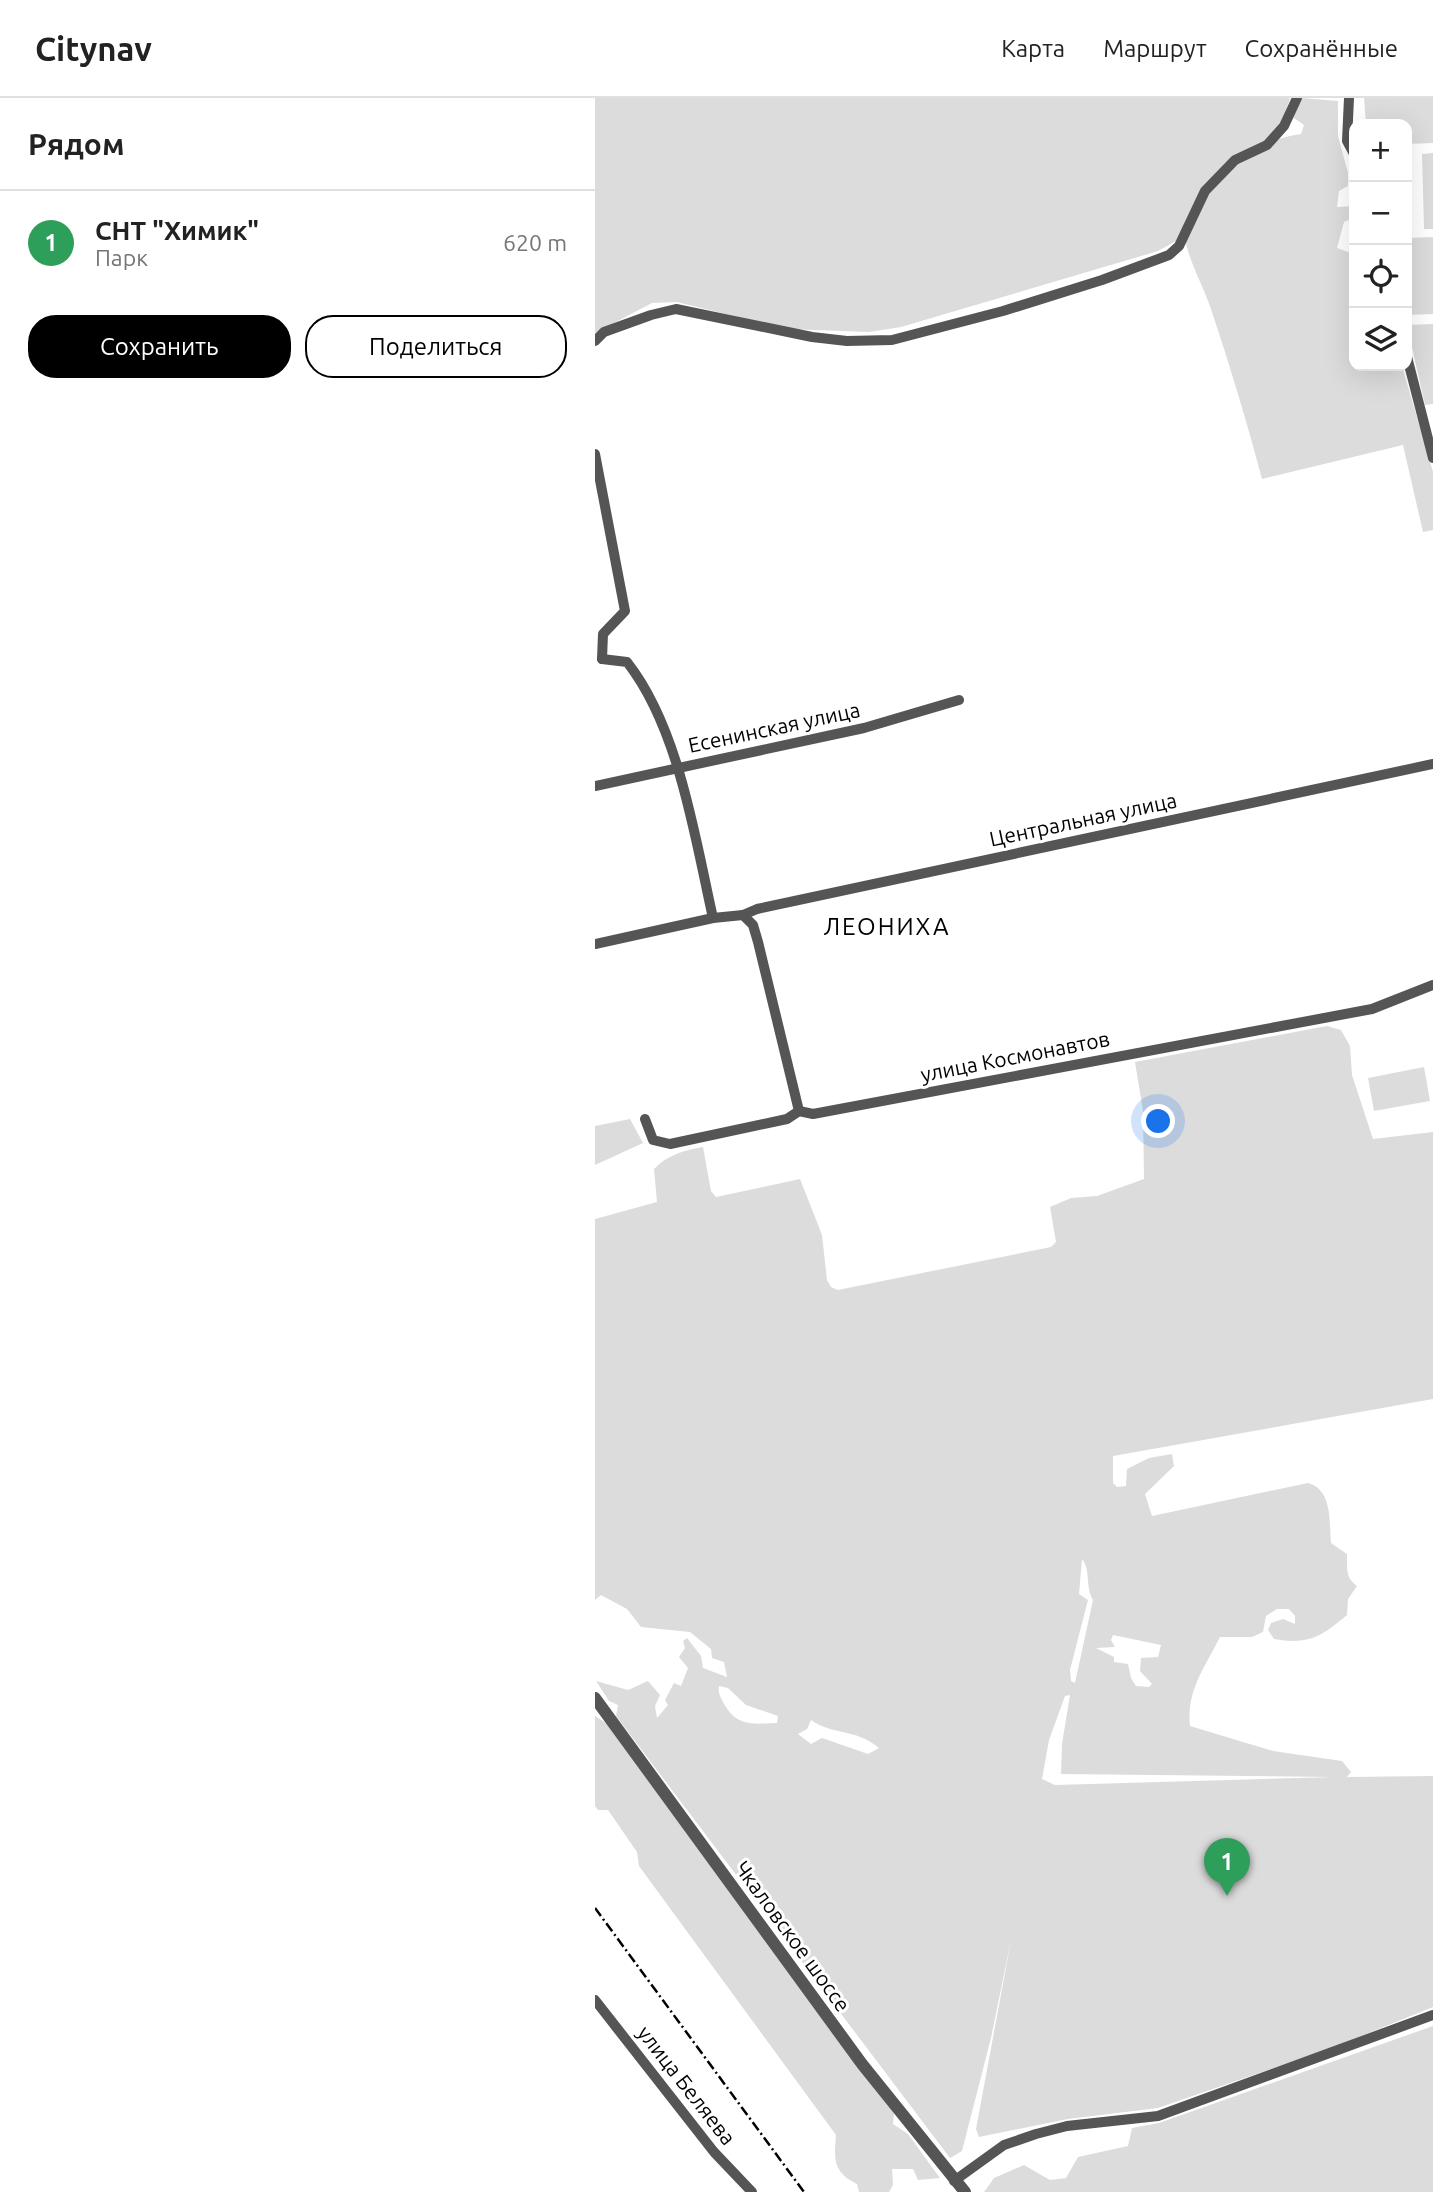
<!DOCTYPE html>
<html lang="ru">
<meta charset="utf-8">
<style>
:root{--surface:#fff;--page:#f6f6f6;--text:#222;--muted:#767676;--line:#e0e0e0;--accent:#000}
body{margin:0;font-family:Ubuntu,sans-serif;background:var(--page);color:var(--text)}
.controls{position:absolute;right:21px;top:21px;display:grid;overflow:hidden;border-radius:14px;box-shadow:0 7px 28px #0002}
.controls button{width:63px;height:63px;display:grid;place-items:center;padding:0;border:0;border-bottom:2px solid var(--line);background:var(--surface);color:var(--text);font:35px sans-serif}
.you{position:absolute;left:564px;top:1024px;width:24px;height:24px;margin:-18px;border:5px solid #fff;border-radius:50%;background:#1a73e8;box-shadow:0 0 0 10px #1a73e833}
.badge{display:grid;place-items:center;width:46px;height:46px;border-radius:50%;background:var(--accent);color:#fff;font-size:23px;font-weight:700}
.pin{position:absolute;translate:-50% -58px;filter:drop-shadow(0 2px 4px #0008)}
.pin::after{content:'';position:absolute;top:37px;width:24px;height:21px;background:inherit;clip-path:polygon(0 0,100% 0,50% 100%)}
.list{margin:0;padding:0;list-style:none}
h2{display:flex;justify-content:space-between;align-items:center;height:91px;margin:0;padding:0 28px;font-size:30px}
h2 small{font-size:23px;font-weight:400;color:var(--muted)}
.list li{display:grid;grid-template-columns:46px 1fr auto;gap:21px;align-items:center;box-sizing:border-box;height:105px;padding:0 28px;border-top:2px solid var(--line)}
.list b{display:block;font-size:26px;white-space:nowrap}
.list p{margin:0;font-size:23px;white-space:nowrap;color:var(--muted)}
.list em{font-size:23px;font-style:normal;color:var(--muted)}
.actions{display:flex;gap:14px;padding:21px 28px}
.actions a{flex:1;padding:16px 0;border:2px solid var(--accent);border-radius:28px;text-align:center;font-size:24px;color:var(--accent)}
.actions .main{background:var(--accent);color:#fff}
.icon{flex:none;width:38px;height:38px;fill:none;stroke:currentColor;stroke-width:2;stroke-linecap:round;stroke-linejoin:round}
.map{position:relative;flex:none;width:838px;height:2094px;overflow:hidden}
header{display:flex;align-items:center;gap:42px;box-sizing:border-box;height:98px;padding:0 35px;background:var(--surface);border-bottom:2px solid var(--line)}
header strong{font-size:33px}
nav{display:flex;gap:38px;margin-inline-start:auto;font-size:24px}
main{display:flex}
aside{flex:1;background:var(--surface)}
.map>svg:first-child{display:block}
.green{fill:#dcdcdc;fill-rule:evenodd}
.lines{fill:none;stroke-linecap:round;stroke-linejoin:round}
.minor{stroke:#555;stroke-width:10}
.tertiary{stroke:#555;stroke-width:12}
.rail{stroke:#000;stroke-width:2.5;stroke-dasharray:10 3.5 2 3.5;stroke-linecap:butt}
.labels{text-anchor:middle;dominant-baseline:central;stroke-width:6;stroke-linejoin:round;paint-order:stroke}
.street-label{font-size:21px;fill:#000;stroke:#fff}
.quarter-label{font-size:24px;letter-spacing:2px;fill:#000;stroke:#fff}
</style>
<header>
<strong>Citynav</strong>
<nav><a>Карта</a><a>Маршрут</a><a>Сохранённые</a></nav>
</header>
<main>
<aside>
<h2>Рядом<small></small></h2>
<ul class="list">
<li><span class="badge" style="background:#2e9e5b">1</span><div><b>СНТ &quot;Химик&quot;</b><p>Парк</p></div><em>620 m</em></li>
</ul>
<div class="actions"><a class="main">Сохранить</a><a>Поделиться</a></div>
</aside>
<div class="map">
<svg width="838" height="2094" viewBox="0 0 838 2094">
<rect width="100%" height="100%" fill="#fff"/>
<g class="green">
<path d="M0,0H693L695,1L684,30L668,46L638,61L583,142L563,153L306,229L274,234L193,231L82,204L57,205L0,235Z"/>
<path d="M707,0L743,3V38L753,75V88L744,93L742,109L759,108V120L749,124L742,150L759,156V268H807L838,374V432L828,434L808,347L667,381C652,324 635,268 616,211C608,187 595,166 590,141C600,126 601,110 610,96C629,64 671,40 706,36L709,27L699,20L700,9Z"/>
<path d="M769,0H838V45L812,46V26H771Z"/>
<path d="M838,55V131H829L827,56Z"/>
<path d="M838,139V216L812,217V140Z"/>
<path d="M838,226V306L830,307L812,227Z"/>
<path d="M732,928L746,932L755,948L757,977L778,1041L838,1034V1301L518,1358V1385L522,1389L531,1388L532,1371L554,1360L577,1356L579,1368L550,1396L557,1418L713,1385C738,1392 734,1424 736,1445L752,1456C752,1469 750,1480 762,1488L753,1501L752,1517C726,1539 713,1547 679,1541L673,1532L676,1525L688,1521L700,1526V1518L694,1511H682L671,1518L668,1534L657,1539H625C610,1569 591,1593 595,1628L678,1653L747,1663L756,1674L752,1679L838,1678V1909L739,1949L563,2010L473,2021L384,2039L381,2031L417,1837L396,1940L367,2053L355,2060L21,1618L23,1607L14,1603L1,1583L33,1592L53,1583L65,1597L60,1608L62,1620L73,1607L70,1602L79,1585L86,1588L93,1570L84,1559L90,1550L88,1543L92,1540L106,1558L108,1570L132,1579L129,1564L117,1560L116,1551L95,1534L46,1529L32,1511L6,1497L0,1502V1121L62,1104L59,1071C72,1057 90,1052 108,1049L116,1093L121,1099L205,1081L227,1137L232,1182L236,1189L243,1192L456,1149L461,1144L455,1109L476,1100L502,1098L549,1081L548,1013L540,964ZM487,1461C496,1472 490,1489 498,1502L480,1585L476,1583L475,1572L493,1502L484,1496ZM518,1537L566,1547L563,1559L546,1560L545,1573L557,1586L554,1589L541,1588L536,1580L533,1566L519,1564V1559L501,1550L520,1549L516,1542ZM124,1588L133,1590L151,1607L183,1618L182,1625C157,1626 141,1629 128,1604C125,1598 123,1595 124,1588ZM475,1597L467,1646L466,1676L739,1679L460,1687L447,1681L454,1642L470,1598ZM216,1622C239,1638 260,1630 284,1650L273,1656L227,1640L216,1646L203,1636L212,1631Z"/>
<path d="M829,969L835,1003L779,1013L773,980Z"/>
<path d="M35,1021L48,1045L0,1067V1028Z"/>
<path d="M0,1618L16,1628L294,2006L299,2016L298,2026L313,2036L345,2080L323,2082L318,2071H297L298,2087L294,2094H264L262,2086C238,2074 239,2062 241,2037L44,1768L42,1754L13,1712H3L0,1708Z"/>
<path d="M838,1928V2094H389L399,2080L429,2067L455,2082L471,2080L483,2059L533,2048L537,2030L564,2025Z"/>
</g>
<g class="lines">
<g class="minor">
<path d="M754,0L752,43L759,56"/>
<path d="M0,243L9,234L56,217L81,211L217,239L252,243L297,242L408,213L507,182L574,157L584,148L610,93L640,62L672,47L689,28L702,0"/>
<path d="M812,259L838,360"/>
<path d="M0,356L30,513L8,536L7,561"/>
<path d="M7,561L32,564C84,630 100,740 118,820"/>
<path d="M0,688L269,630L364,602"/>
<path d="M148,817L162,811L838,666"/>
<path d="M148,817L158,827L163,844L204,1013"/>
<path d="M0,846L118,820L148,817"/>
<path d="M204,1013L218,1016L777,911L838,887"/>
<path d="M50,1021L58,1042L75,1046L192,1021L204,1013"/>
<path d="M0,1902L119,2054L157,2094"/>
<path d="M359,2083L409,2047L441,2036L472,2028L563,2018L838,1917"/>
</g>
<path class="tertiary" d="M0,1600L267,1966L370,2094"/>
<path class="rail" d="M0,1810L209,2094"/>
</g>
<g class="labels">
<g class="street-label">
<text transform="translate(179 629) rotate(-12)">Есенинская улица</text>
<text transform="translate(488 721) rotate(-12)">Центральная улица</text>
<text transform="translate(420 958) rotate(-11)">улица Космонавтов</text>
<text transform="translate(198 1838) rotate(54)">Чкаловское шоссе</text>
<text transform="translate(92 1987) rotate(52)">улица Беляева</text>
</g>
<g class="quarter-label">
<text x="292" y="828">ЛЕОНИХА</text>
</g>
</g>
</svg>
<div class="controls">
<button>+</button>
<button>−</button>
<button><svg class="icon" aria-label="locate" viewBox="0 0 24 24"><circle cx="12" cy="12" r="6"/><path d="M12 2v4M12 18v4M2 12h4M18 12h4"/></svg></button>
<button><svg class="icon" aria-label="layers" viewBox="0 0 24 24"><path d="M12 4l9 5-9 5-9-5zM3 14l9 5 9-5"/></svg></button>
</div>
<div class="you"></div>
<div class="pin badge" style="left:632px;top:1798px;background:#2e9e5b">1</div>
</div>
</main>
